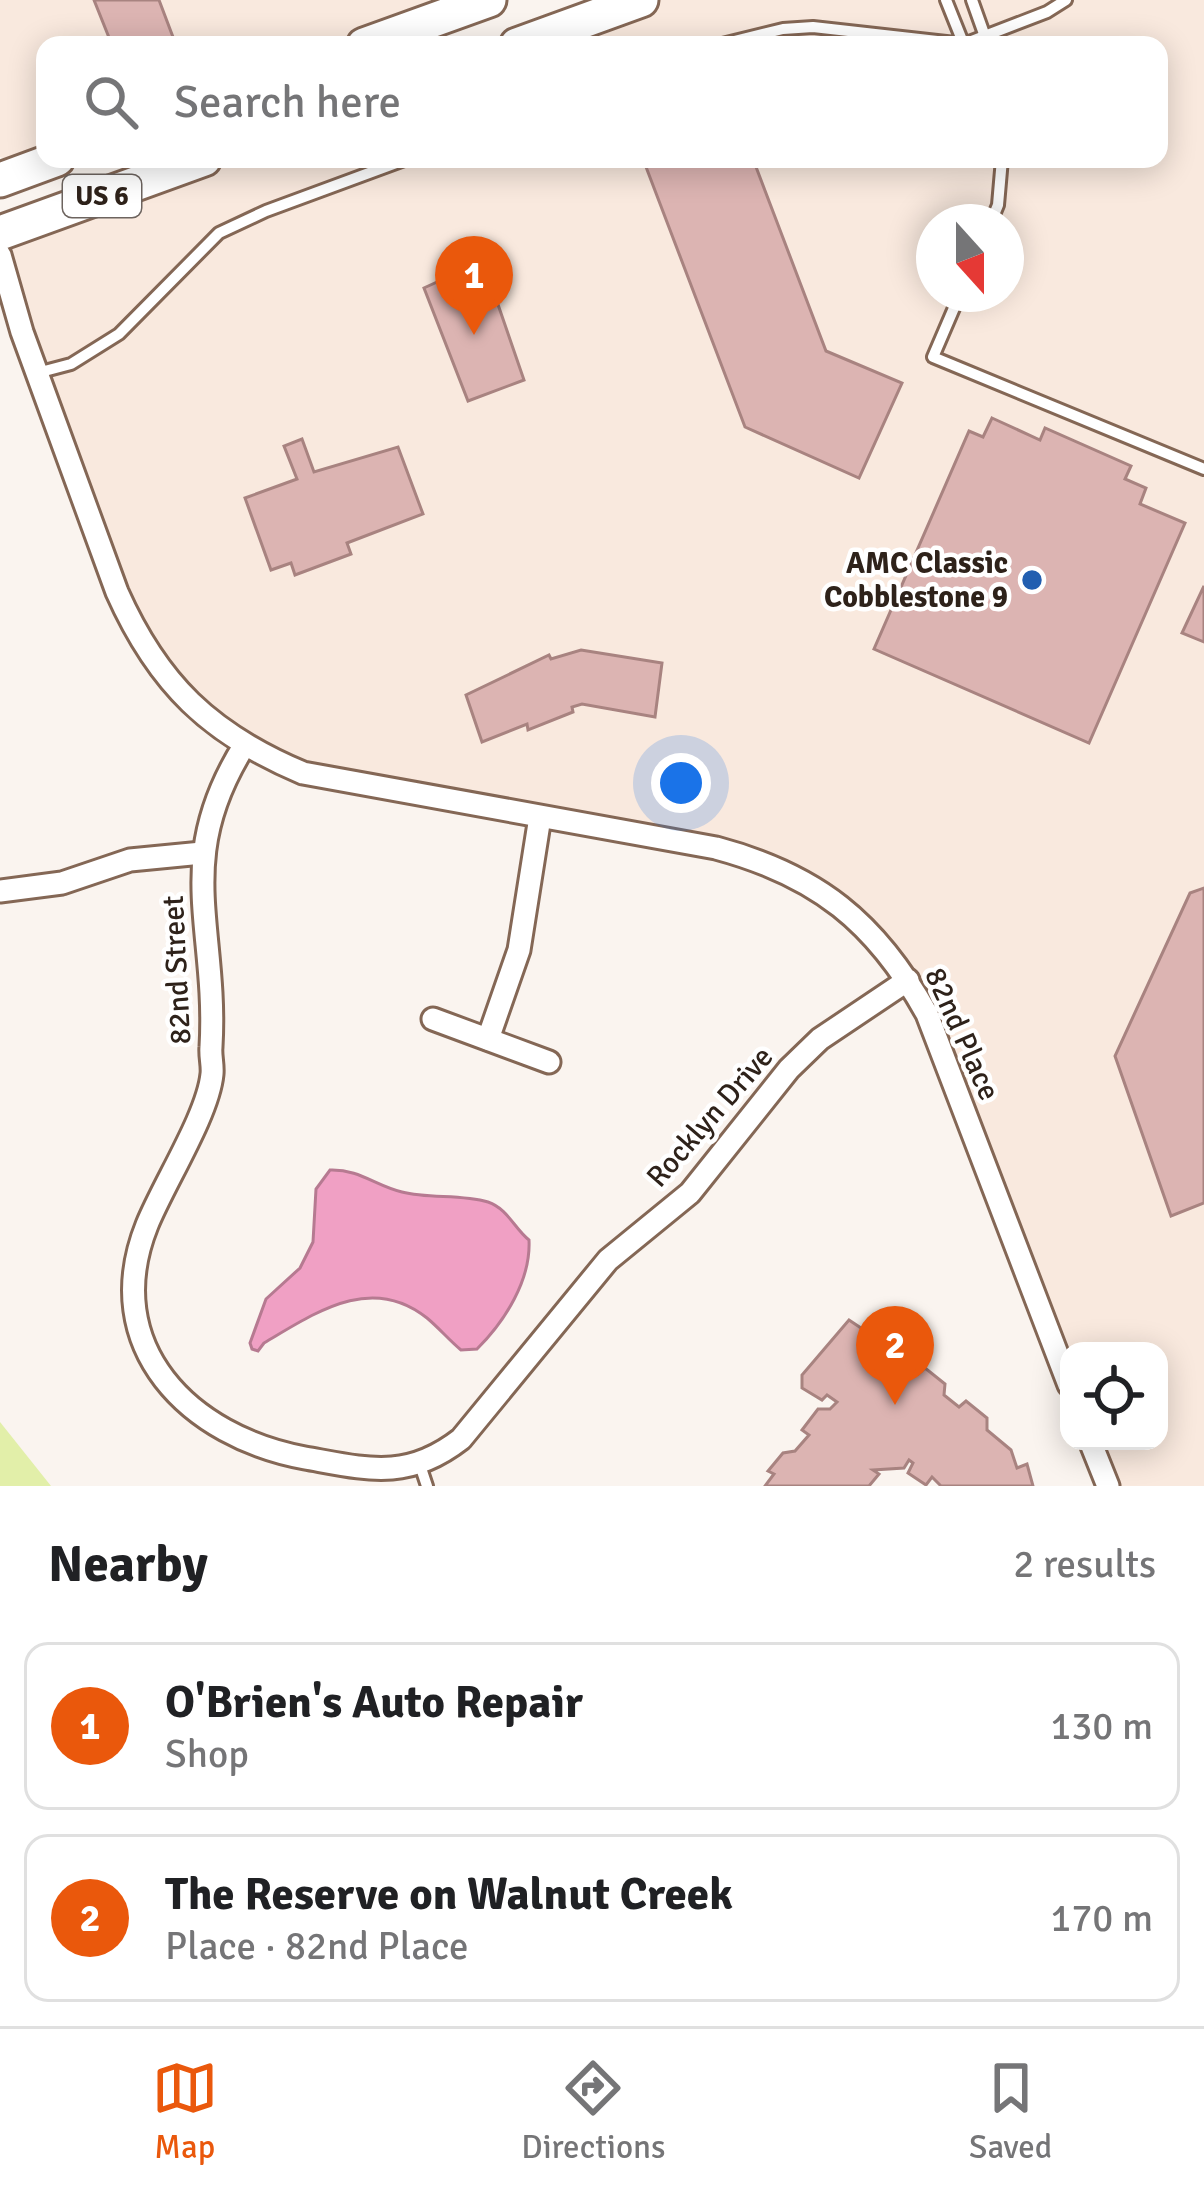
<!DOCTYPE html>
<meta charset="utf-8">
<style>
:root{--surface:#fff;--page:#f2f2f2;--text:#202124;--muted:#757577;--line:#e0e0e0;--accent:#ea580c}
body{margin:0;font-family:Signika,sans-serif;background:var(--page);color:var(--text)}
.controls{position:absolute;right:36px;bottom:36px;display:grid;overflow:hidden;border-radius:24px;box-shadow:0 6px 30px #0003}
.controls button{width:108px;height:108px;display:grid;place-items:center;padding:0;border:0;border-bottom:3px solid var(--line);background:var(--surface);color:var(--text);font:60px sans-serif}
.compass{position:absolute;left:916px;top:204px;width:108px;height:108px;border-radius:50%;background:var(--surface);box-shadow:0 6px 30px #0003;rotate:159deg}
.you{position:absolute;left:681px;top:783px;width:42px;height:42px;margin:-30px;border:9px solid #fff;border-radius:50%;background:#1a73e8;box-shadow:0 0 0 18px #1a73e833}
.badge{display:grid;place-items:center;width:78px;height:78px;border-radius:50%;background:var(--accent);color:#fff;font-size:39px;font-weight:700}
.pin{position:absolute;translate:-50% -99px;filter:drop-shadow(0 3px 6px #0008)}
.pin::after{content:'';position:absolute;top:63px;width:42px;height:36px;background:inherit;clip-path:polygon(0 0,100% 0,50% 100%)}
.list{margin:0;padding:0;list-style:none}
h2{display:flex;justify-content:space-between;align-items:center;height:156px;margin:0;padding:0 48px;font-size:51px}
h2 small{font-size:39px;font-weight:400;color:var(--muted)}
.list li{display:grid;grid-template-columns:78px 1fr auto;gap:36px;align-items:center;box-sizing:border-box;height:168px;margin:0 24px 24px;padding:0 24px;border:3px solid var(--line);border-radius:24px}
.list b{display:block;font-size:45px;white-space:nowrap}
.list p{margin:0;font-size:39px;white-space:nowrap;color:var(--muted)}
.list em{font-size:39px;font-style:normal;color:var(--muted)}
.icon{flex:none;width:66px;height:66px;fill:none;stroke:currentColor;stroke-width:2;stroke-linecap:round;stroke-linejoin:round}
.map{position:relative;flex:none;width:1204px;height:1486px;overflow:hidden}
.search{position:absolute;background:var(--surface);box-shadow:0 6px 30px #0003;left:36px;right:36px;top:36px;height:132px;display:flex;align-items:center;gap:30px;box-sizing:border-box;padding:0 42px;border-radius:24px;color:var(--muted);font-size:45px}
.sheet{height:540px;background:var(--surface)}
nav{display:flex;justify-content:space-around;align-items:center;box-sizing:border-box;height:168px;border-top:3px solid var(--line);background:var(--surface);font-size:33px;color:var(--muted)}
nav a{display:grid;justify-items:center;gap:6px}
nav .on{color:var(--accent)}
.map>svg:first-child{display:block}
.built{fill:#f9e9de;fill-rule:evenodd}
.green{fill:#e2efa9}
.water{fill:#f0a0c4;stroke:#b67a91;stroke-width:3}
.building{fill:#dcb4b2;stroke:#a88380;stroke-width:3}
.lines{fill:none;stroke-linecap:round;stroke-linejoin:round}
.lane-casing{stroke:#846755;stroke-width:16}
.street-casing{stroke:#846755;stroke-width:27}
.primary-casing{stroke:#846755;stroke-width:39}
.lane{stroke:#fff;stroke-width:10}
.street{stroke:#fff;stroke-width:21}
.primary{stroke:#fff;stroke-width:33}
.poi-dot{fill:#225eb0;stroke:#fff;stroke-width:4.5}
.labels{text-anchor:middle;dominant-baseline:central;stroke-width:9;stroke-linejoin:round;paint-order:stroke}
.shield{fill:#fff;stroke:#6d645f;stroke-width:3}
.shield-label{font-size:27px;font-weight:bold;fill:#2e221a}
.poi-label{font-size:30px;font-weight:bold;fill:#2e221a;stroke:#fff;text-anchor:end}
.street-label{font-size:30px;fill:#2e221a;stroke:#fff}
</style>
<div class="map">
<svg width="1204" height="1486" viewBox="0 0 1204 1486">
<rect width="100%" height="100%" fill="#faf4ef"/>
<g class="built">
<path d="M0,0H452L328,45H45V148L19,157L4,158L0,157Z"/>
<path d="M641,0H1204V1486H1106L1089,1441H1159V1351H1069V1385L936,1036L869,931L753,858L303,773L190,704L117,592L0,233L204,159H1159V45H517ZM934,222H1006V294H934Z"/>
</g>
<path class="green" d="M0,1422L51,1486H0Z"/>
<path class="water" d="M330,1170C359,1169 376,1186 402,1192C429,1199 461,1194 488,1202C508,1209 514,1228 529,1240C531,1280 505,1321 477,1349L461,1350C449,1340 439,1328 427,1318C371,1273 315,1313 264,1343L258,1351L252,1349L250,1343L266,1299L300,1268L313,1242L316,1189Z"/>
<g class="building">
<path d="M94,0H159L176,45H112Z"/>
<path d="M643,159H753L826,351L902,383L859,478L745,427Z"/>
<path d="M483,261L524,380L468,401L424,288Z"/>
<path d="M992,418L1040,440L1045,428L1131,466L1125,479L1146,488L1140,504L1185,523L1089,743L874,649L969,431L983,437Z"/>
<path d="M302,439L314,472L398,447L423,514L347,543L351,554L295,575L291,563L271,570L245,498L297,479L284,446Z"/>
<path d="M1204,586V642L1182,633Z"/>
<path d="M581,650L662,663L655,717L582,704L572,707L573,712L528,730L527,724L482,742L466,695L549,655L551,659Z"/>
<path d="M1204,888V1203L1171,1216L1115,1056L1190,893Z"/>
<path d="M849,1320L870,1334L875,1329L901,1349L900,1361L918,1374L925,1368L945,1384L944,1395L959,1407L966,1401L987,1418V1430L1011,1450L1017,1468L1027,1464L1033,1486H941L932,1477L926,1485L908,1473L913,1463L909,1460L904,1468L873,1470L879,1474L869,1486H765L774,1474L768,1471L783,1453L795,1451L809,1435L802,1430L818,1409H830L837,1402L827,1395L822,1400L802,1388V1375Z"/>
</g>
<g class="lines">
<defs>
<g id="lane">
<path d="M946,0L964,45"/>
<path d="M972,0L988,45"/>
<path d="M718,45L783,29L813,27L964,44L1047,12L1066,0"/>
<path d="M991,222L998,205L1002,159"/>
<path d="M960,294L933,357L1204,469"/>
<path d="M37,373L71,364L119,334L219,233L266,211L407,159"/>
<path d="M420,1465L427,1486"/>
</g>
<g id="street">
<path d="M0,255L22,332L117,592C158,684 210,734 303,773L716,848C817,875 876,922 927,1014L1069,1385"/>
<path d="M244,746C172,861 218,927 211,1047C210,1056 213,1065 212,1074C208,1115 164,1183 147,1225C98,1347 190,1437 305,1458C367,1469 407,1481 461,1439L608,1260L690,1193L789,1069L820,1039L908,980"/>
<path d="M0,891L62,883L130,860L202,853"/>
<path d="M433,1019L549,1062"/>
<path d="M488,1039L519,950L540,817"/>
<path d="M1090,1441L1108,1486"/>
</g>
<g id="primary">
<path d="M364,45L489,0"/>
<path d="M517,45L641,0"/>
<path d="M0,180L57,159"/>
<path d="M0,233L204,159"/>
</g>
</defs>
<use href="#lane" class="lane-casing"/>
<use href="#street" class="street-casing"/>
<use href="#primary" class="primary-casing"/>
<use href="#lane" class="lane"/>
<use href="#street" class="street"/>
<use href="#primary" class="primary"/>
</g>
<circle class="poi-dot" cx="1032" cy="580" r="12"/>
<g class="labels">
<rect class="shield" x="63" y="175" width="78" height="42" rx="9"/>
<g class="shield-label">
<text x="102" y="196">US 6</text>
</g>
<g class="poi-label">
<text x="1008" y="563">AMC Classic<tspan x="1008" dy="34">Cobblestone 9</tspan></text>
</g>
<g class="street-label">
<text transform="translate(177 970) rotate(-93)">82nd Street</text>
<text transform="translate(962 1034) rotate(66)">82nd Place</text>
<text transform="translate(710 1117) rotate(-49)">Rocklyn Drive</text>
</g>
</g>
</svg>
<div class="controls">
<button><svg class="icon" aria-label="locate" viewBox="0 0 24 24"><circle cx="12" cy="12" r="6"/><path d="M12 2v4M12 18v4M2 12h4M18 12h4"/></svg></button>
</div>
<svg class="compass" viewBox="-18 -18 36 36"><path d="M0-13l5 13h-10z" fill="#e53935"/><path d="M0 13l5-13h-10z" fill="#757577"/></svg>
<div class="you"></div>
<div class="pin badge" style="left:474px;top:335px">1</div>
<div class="pin badge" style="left:895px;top:1405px">2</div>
<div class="search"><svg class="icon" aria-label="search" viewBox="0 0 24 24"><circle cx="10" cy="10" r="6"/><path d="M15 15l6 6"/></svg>Search here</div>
</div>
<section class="sheet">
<h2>Nearby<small>2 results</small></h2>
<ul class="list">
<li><span class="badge">1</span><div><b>O'Brien's Auto Repair</b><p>Shop</p></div><em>130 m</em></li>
<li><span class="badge">2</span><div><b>The Reserve on Walnut Creek</b><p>Place · 82nd Place</p></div><em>170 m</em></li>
</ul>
</section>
<nav>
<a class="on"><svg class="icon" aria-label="map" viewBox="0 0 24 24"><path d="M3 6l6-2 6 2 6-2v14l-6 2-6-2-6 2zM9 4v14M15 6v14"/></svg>Map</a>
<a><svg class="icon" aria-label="directions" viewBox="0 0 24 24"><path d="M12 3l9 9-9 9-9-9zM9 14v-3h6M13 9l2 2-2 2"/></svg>Directions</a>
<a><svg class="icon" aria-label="saved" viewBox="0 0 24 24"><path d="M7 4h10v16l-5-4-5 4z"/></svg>Saved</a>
</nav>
